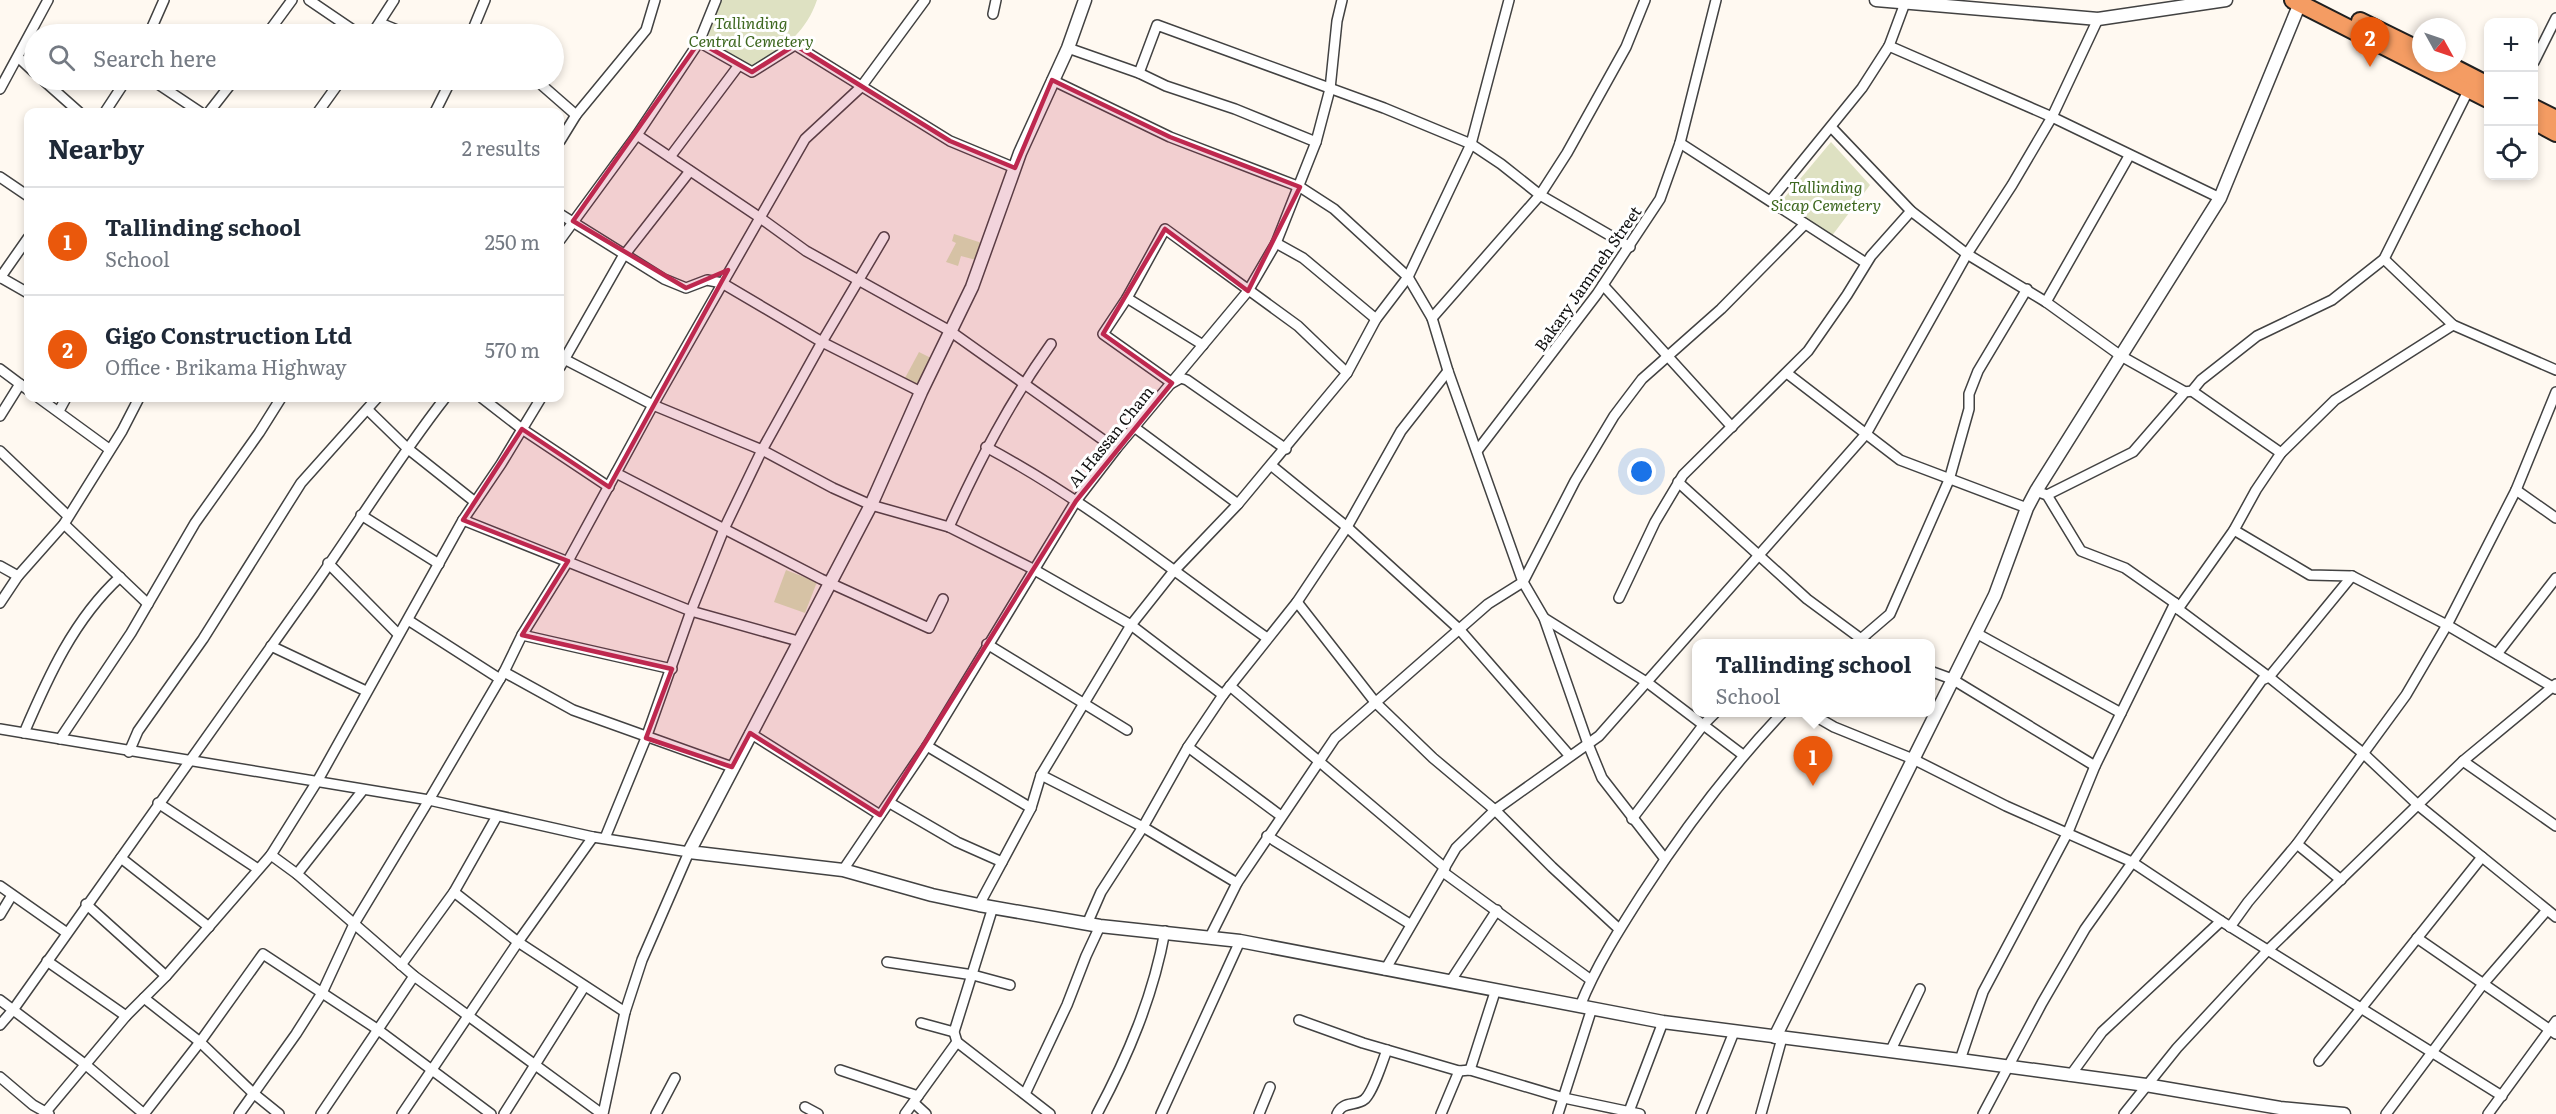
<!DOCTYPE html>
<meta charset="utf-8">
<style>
:root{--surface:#fff;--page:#f6f6f7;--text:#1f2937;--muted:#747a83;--line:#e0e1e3;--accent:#ea580c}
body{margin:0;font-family:Literata,serif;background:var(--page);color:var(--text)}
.controls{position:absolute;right:18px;top:18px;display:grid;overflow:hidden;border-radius:12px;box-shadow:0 3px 9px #0003}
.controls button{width:54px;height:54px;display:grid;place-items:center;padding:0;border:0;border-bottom:2px solid var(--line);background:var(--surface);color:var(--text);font:30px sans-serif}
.compass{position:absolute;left:2412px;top:18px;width:54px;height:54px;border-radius:50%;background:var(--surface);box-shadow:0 3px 9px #0003;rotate:130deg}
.you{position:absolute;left:1642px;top:472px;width:21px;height:21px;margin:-15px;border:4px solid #fff;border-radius:50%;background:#1a73e8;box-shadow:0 0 0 9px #1a73e833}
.badge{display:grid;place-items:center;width:39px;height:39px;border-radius:50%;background:var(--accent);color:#fff;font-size:20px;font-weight:700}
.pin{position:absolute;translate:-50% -50px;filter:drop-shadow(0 2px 3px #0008)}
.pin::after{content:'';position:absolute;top:32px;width:21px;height:18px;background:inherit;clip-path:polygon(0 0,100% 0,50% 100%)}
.popup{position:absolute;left:1692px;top:639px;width:243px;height:78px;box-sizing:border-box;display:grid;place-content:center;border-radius:12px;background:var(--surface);filter:drop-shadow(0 2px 4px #0005);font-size:20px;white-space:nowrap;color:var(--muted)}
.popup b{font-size:22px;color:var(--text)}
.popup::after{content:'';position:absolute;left:50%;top:100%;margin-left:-12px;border:12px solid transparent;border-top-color:var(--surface)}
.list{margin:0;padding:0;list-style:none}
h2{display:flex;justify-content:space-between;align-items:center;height:78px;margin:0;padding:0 24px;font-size:26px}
h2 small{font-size:20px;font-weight:400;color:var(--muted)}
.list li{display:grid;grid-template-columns:39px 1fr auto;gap:18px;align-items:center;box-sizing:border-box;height:108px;padding:0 24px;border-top:2px solid var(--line)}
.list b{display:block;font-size:22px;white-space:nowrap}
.list p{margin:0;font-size:20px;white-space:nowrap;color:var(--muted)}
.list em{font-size:20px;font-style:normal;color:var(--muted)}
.icon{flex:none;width:33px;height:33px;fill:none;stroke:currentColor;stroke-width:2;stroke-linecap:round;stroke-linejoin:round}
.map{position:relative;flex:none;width:2556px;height:1114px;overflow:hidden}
.search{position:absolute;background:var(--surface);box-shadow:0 3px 9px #0003;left:24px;top:24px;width:540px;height:66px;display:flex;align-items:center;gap:15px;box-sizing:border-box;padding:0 21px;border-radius:33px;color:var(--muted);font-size:22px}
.panel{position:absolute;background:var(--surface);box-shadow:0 3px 9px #0003;left:24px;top:108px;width:540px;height:294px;border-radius:12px}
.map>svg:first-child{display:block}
.green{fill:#dde9bb}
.cemetery{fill:#dee1c2}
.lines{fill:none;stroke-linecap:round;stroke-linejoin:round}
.minor-casing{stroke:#424242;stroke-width:12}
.tertiary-casing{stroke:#424242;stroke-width:15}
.trunk-casing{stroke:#202020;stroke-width:20}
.minor{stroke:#fff;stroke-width:9}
.tertiary{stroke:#fff;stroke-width:12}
.trunk{stroke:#f49c63;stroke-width:16}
.marked{fill:#be284f;fill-opacity:0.2;stroke:#be284f;stroke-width:4.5;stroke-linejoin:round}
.labels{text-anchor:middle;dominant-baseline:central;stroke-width:6;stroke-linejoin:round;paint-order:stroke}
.park-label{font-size:16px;font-style:italic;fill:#3d671f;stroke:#fff}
.street-label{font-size:16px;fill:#0f0f0f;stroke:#fff}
</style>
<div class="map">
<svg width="2556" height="1114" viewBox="0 0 2556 1114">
<rect width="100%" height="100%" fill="#fff9f1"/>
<g class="green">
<path d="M954,234L982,243L976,260L961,256L958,266L946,262L956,243L952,241Z"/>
<path d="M919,352L933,359L918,386L905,378Z"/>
<path d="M786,570L817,582L805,613L774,602Z"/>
</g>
<g class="cemetery">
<path d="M721,0H817C805,35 782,48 753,69L706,42Z"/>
<path d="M1831,142L1870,185L1831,237L1780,203Z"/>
</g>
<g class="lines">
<defs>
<g id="minor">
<path d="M309,0L359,34"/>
<path d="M993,14L996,0"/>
<path d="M380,23L407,34"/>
<path d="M149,34L164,0"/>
<path d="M267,34L292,0"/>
<path d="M372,34L394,0"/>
<path d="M471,34L485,0"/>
<path d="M699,42L752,72L795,45L950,141L1015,168"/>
<path d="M1889,46L2052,117L2220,198"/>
<path d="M1068,48L1139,73L1166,86L1235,109L1316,142"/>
<path d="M18,57L34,72"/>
<path d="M2534,62L2556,18"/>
<path d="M1139,73L1157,25L1384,108L1471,144L1501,164L1540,195L1630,247"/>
<path d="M43,80L79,112"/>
<path d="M152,80L200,112"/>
<path d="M536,80L576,115"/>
<path d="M1052,80L1170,137L1300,187L1334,209L1408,277L1432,318L1448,371L1523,582L1544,618L1588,744L1602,778L1665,859"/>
<path d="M0,89L48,0"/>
<path d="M105,112L126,80"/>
<path d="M209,112L234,80"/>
<path d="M318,112L341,80"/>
<path d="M435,112L451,80"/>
<path d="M1832,128L1911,211L1937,231L1967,254L2046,302L2121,356L2185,392"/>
<path d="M637,135L759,217L806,251L950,331L1116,449"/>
<path d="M560,141L576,115L646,30L655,0"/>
<path d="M1680,143L1866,263"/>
<path d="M670,157L739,65"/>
<path d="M0,177L28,196"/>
<path d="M1771,200L1862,88L1889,46L1905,3"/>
<path d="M560,214L664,279L686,288L707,280L722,283L822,342L921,392"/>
<path d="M560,240L637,135L699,42L716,0"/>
<path d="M1276,243L1303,258L1376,319"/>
<path d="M2384,259L2453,325L2556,370"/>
<path d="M0,277L28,293"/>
<path d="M0,278L28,238"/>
<path d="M1603,285L1732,427"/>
<path d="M1127,298L1203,345"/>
<path d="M2046,302L2129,156"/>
<path d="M1432,318L1540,195L1567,153L1626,47L1645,0"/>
<path d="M564,359L653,405L762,450L833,488L871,505L949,527L1033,569L1131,625L1223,695"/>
<path d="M560,367L622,258L690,171"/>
<path d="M0,369L28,390"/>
<path d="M1788,374L1900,460L2027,508"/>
<path d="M2192,391L2281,453"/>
<path d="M39,398L109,449"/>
<path d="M482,398L522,429L609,487"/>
<path d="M368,410L407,448L475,502"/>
<path d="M59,411L66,398"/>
<path d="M0,416L20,384"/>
<path d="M1134,427L1238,504"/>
<path d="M986,447C1086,500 1175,573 1267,638"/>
<path d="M1286,449L1187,380L1181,378L1172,383L1103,334L1127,298L1165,229L1298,326L1347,373"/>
<path d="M0,451L68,516"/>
<path d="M1477,451L1597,294L1660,199L1680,143L1716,0"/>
<path d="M1272,466L1347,527L1459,629L1569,755"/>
<path d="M616,473L821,579L929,628L943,599"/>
<path d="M1678,482L1807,599L1868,644"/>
<path d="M2516,490L2556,518"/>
<path d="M2036,491L2047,495L2081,551L2125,568L2175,603L2178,609L2269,677L2364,754L2418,805L2556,917"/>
<path d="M2047,495L2133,452L2185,392L2192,391L2201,380L2257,336L2332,300L2384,259L2469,89"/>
<path d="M361,515L439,564"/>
<path d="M463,520L691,611L798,641"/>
<path d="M64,524L148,604"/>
<path d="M949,527C979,461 1009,403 1051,344"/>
<path d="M2234,530L2310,575L2352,576L2447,625L2556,689"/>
<path d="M328,563L398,634"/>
<path d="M0,566L18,576"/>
<path d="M1619,598L1655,522L1683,475L1808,351L1847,295L1871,256L1911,211"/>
<path d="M1297,602L1375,702L1433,758L1495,810L1552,867L1619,929"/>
<path d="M0,603L18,576L64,524L122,431L139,398"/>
<path d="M2178,609L2234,530L2256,490L2281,453L2335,400L2453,325"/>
<path d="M1544,618L1648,683L1743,755"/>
<path d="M408,620L500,679"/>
<path d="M1976,633L2121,713"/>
<path d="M522,635L672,669"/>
<path d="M987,644L1127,730"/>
<path d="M1855,644L1890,614L1949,480L1969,409V394L1978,371L2027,289"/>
<path d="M271,646L366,691"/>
<path d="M2497,654L2556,578"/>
<path d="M1930,671L1952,679L2095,766"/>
<path d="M504,672L573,710L732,767"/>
<path d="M1230,686L1445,868"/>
<path d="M1808,712L1834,727L1913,759L2006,806L2132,862L2221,921L2502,1096"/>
<path d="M0,729L429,800L593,837L689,852L642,960L625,1012L603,1114"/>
<path d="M24,733C48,677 74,619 120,577"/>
<path d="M750,733L880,815"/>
<path d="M60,739L131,633L195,523L259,433L281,398"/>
<path d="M927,746L1031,808"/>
<path d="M1188,747L1281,816"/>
<path d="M129,752L138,731L203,639L301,483L377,398"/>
<path d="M2463,761L2556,826"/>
<path d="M1041,775L1143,827L1237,883"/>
<path d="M158,803L258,869"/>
<path d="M890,803L957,842L1002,862"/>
<path d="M1632,819L1704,724L1716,712"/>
<path d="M1267,836L1410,924"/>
<path d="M605,838L646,738L691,611L724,529L762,450L822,342L884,237"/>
<path d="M2297,844L2341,880"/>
<path d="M271,855L297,874L414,976L602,1114"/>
<path d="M121,858L209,927"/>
<path d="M843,870L927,746L1076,501L1116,449L1248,291L1276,243L1316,142L1330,89L1337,21L1342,0"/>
<path d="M1443,872L1591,980"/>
<path d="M297,874L363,790"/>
<path d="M0,886L67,933"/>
<path d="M454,892L518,942L625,1012"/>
<path d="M86,904L166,976"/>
<path d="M979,905L1031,808L1041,775L1131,625L1173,572L1238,504L1347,373L1376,319L1408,277L1471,144L1509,0"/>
<path d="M0,915L12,895"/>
<path d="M1087,924L1101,892L1143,827L1188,747L1223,695L1297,602L1347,527L1401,431L1448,371"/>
<path d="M2230,927L2248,902L2297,844L2406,695L2447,625L2516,490L2556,392"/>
<path d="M1210,937L1237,883L1335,738L1488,604L1523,582L1575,481L1614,416L1642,379L1721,309L1805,224"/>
<path d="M2417,938L2556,1034"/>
<path d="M47,961L126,1016"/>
<path d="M887,962L973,975L1010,985"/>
<path d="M401,965L454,892L497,816"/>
<path d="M1385,970L1456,848L1495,810L1599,736L1866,434L1967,254L2012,185L2052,117L2098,19"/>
<path d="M1450,982L1497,910"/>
<path d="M144,998L200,1042L253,1093L279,1114"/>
<path d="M0,1000L86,1065L144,1114L200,1042L263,954L377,1029L491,1114"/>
<path d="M1580,1006C1596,966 1619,930 1642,894C1684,829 1730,768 1783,712"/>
<path d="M1299,1020L1363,1043L1459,1071L1470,1070L1564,1098L1640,1114"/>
<path d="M921,1023L954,1032"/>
<path d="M0,1025L13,1010C107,876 202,743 297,610C348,540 392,466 445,398"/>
<path d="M957,1042L1050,1114"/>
<path d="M1890,1052L1920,989"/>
<path d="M1960,1060L1983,992L2068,832L2095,766L2175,603"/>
<path d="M2319,1061L2482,857"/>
<path d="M840,1070L918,1096"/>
<path d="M1470,1070L1495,992"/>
<path d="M2070,1076L2102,1032L2221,921"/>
<path d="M0,1077L33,1105L49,1114"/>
<path d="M1025,1094L1067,1005L1086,956L1100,926"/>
<path d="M914,1103L926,1114"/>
<path d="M805,1107L818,1114"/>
<path d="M44,1114L126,1016L166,976L271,855L318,780L463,520L501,464L541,398"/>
<path d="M239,1114L296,1034L322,993L354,924L429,800L504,672L522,635L568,561L653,405L805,139L861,87L925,0"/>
<path d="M321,1114L414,976"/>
<path d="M402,1114L518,942L593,837"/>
<path d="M504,1114L584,987"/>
<path d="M656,1114L675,1078"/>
<path d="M905,1114L957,1042L954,1032L993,907"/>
<path d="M1097,1114C1128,1056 1153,997 1165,931"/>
<path d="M1161,1114L1240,941"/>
<path d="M1259,1114L1270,1087"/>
<path d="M1337,1114C1343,1100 1356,1107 1365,1099C1374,1090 1382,1062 1387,1050"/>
<path d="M1441,1114L1459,1071"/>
<path d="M1558,1114L1592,1008"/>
<path d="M1628,1114L1663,1022"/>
<path d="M1701,1114L1734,1032"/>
<path d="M1761,1114L1782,1038"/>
<path d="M1983,1114L2042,1003L2085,929L2262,680L2269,677L2352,576"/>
<path d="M2124,1114L2177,1048L2267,951L2463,761L2556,684"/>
<path d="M2386,1114L2483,984L2547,910"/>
<path d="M2488,1114L2556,1021"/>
</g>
<g id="tertiary">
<path d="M1085,0L1068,48L1020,153L972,287L921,392L871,505L689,852L843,870L932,895L979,905L1100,926L1240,941L1663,1022L1960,1060L2146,1085L2280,1108L2344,1114"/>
<path d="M1876,0L2098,19L2226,0"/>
<path d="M1775,1037L1995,595L2027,508L2036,491L2220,198L2300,3"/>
</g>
<g id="trunk">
<path d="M2293,0L2488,99"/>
<path d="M2360,21L2421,51"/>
<path d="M2445,63L2488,85"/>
<path d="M2534,108L2556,119"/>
<path d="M2534,121L2556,133"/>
</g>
</defs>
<use href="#minor" class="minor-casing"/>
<use href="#tertiary" class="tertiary-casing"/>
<use href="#trunk" class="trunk-casing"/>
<use href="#minor" class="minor"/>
<use href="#tertiary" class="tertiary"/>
<use href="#trunk" class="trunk"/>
</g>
<path class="marked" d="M699,42L752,72L795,45L950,141L1015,168L1052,80L1170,137L1300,187L1248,291L1165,229L1103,334L1172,383L1076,501L880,815L750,733L732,767L646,738L672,669L522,635L568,561L463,520L522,429L609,487L728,270L686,288L573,221Z"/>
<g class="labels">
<g class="park-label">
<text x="751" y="22">Tallinding<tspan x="751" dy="18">Central Cemetery</tspan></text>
<text x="1826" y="186">Tallinding<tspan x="1826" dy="18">Sicap Cemetery</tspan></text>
</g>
<g class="street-label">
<text transform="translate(1587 278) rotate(-55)">Bakary Jammeh Street</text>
<text transform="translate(1110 436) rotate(-51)">Al Hassan Cham</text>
</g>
</g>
</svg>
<div class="controls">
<button>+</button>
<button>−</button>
<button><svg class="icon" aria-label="locate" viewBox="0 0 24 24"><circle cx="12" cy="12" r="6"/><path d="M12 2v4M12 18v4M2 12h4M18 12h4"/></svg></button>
</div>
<svg class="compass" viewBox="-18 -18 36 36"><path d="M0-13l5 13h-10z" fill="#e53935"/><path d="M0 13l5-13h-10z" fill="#747a83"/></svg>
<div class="you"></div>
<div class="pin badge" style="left:1813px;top:786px">1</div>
<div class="popup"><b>Tallinding school</b>School</div>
<div class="pin badge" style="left:2370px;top:67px">2</div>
<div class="search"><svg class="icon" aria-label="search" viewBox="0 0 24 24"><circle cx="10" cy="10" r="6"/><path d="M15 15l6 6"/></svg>Search here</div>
<section class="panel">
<h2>Nearby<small>2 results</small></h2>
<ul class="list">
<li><span class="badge">1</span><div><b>Tallinding school</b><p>School</p></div><em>250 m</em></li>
<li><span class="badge">2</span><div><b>Gigo Construction Ltd</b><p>Office · Brikama Highway</p></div><em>570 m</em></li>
</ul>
</section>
</div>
